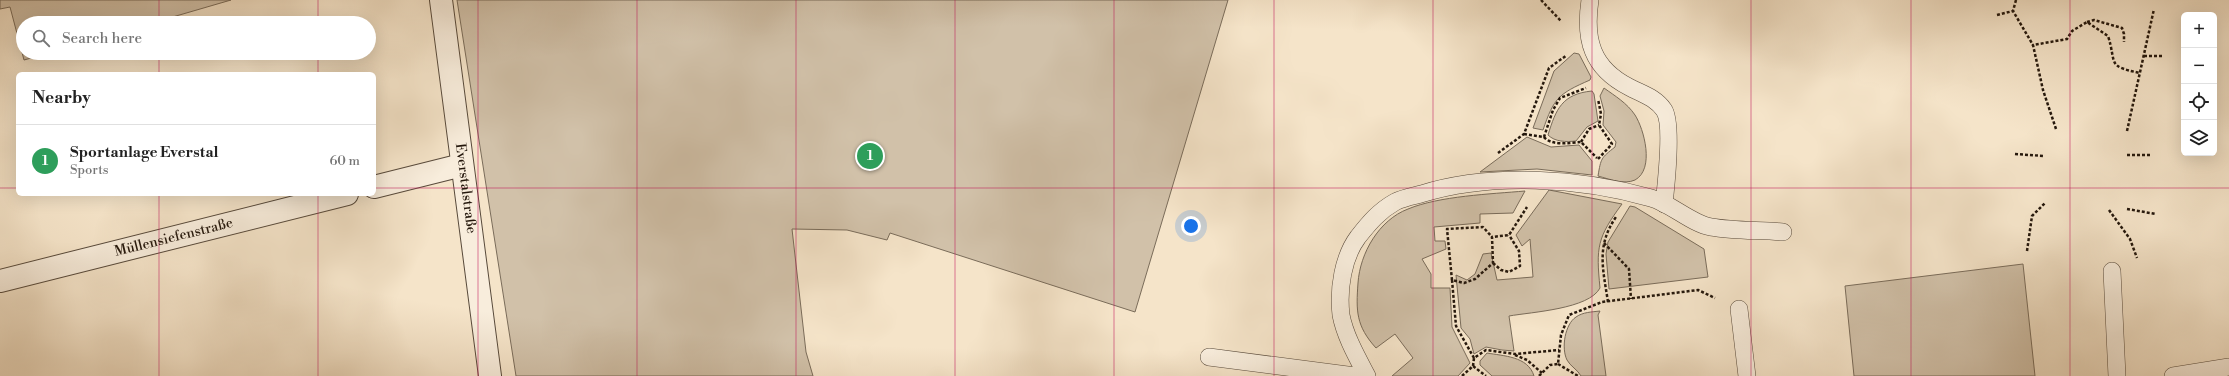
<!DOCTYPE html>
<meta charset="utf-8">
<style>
:root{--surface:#fff;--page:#f2f2f2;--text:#222;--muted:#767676;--line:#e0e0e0;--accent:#0f766e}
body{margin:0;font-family:"Libre Bodoni",serif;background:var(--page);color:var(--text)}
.controls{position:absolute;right:12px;top:12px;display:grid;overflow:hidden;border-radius:6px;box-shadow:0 4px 16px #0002}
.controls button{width:36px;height:36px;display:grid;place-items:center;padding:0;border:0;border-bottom:1px solid var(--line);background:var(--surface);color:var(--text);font:20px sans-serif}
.you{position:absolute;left:1191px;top:226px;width:14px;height:14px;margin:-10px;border:3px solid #fff;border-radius:50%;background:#1a73e8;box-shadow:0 0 0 6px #1a73e833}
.badge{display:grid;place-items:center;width:26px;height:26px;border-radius:50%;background:var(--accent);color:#fff;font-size:13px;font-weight:700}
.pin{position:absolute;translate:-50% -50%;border:2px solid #fff;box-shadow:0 1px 4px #0006}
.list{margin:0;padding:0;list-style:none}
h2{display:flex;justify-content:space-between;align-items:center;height:52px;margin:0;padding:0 16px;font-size:17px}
h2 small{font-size:13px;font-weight:400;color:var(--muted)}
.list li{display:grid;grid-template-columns:26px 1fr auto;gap:12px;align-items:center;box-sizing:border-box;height:72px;padding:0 16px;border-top:1px solid var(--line)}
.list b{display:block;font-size:15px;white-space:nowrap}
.list p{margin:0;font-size:13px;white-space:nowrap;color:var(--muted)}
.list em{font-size:13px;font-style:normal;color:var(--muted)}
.icon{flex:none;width:22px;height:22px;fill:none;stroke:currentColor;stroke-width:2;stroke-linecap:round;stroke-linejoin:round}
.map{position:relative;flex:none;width:2229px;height:376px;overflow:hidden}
.search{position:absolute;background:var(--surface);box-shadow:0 4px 16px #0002;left:16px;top:16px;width:360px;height:44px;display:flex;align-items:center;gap:10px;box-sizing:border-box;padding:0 14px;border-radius:22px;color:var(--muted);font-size:15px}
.panel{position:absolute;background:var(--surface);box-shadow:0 4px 16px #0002;left:16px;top:72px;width:360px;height:124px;border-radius:6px}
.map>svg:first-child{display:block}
.green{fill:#d1c1a9;stroke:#7a6c5a}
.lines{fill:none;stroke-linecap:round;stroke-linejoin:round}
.service-casing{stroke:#584a3b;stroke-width:18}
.minor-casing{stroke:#584a3b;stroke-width:24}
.path{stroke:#24170c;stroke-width:2.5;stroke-dasharray:3 2;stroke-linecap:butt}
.service{stroke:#f8eddc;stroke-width:17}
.minor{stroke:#f8eddc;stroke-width:22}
.grid{fill:none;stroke:#c2185b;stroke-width:1;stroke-opacity:0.55}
.labels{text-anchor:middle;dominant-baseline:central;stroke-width:4;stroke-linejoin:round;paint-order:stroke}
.street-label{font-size:14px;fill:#24170c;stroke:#f8eddc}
</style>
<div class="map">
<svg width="2229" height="376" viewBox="0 0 2229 376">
<rect width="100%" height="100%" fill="#f5e4c9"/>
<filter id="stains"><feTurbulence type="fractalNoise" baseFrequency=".005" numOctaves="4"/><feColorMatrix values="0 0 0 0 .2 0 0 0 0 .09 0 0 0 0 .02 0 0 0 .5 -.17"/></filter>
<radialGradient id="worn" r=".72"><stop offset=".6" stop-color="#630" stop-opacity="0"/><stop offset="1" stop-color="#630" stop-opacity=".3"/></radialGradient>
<g class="green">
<path d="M0,0H231L152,23H23V53H49L24,60L10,7L0,9Z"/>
<path d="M457,0H1228L1135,312L890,233L887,240L847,230L792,229L806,352L813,376H516Z"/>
<path d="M1574,53L1579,54L1591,77L1590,80C1558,94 1554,98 1543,130L1533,128L1554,71Z"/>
<path d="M1604,88C1615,96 1627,103 1635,115C1644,129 1655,169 1635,180C1624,185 1609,179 1598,176C1601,158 1601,158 1615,147L1616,142L1603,125L1604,111L1600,96Z"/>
<path d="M1592,91L1594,94L1598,121L1587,127L1576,141C1566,142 1555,142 1548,135C1556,109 1562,94 1592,91Z"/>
<path d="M1527,137L1551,147L1579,145L1592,161V175L1537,169L1480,172Z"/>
<path d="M1549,190L1622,204C1597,238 1596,247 1600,288C1589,309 1532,312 1509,316L1514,351L1502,350L1486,347L1474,354L1470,339L1461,328L1456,275L1467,280L1475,274L1483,254L1491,253L1497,280L1533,277L1530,239L1522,246L1516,235Z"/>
<path d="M1525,191L1513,213L1480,214V223L1434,227L1435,241H1445L1446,249L1422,259L1431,274V288H1450L1452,327L1470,363L1458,376H1392L1413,358L1395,334L1376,348C1356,326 1356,311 1358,283C1360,253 1379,220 1408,209C1439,196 1491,194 1525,191Z"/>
<path d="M1630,206L1635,207L1704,249L1708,277L1609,289L1606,254L1608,242Z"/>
<path d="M2023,264L2035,376H1854L1845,286Z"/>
<path d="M1600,311L1598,315L1606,376H1581C1578,370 1570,366 1567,360C1561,348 1565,324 1576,317C1583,312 1592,312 1600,311Z"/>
<path d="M1487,353C1503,356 1528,356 1534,376H1492L1480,365V361Z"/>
</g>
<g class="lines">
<defs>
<g id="service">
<path d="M1590,0C1584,40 1592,68 1629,87C1642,94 1655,97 1664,110C1673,123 1666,186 1664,204"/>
<path d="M2112,271L2117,376"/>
<path d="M1739,309L1747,376"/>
<path d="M1209,357L1355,376"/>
<path d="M1367,376C1357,357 1345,336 1341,315C1338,289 1343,257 1358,237C1369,223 1379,211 1395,202C1402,198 1413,196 1421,194C1492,172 1580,178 1651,198C1670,203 1692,224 1711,227C1734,231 1759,230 1783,232"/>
<path d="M2173,376L2229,367"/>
</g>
<g id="minor">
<path id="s1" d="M441,0L490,376"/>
<path d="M374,187L462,165"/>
<path id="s2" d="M0,281L347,194"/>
</g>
</defs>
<use href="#service" class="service-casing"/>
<use href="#minor" class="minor-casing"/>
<g class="path">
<path d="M1541,0L1561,21"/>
<path d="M2016,0L2013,11L2033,45"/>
<path d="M1997,15L2013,11"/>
<path d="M2087,22L2094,20L2122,28L2124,34V42"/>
<path d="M2144,56H2162"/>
<path d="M2056,129L2043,90L2033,45L2067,39L2072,31L2087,22L2108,36C2117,64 2106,66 2140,73"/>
<path d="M2127,131L2154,9"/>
<path d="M1524,134L1544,137L1553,110L1560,98L1586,88"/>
<path d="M1544,137C1551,146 1570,143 1581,142L1597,158"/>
<path d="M1581,142L1589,129L1599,125"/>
<path d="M1498,153L1524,134L1549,68L1567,55"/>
<path d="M2015,154L2044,156"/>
<path d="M2127,155H2152"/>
<path d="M1598,159L1612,144L1599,125L1601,114L1598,99"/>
<path d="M2127,209L2156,214"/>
<path d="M2109,210L2130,239L2137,258"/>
<path d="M1604,243L1629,269L1631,299"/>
<path d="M2027,251L2032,216L2045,203"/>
<path d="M1493,263L1501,270L1509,272L1520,266L1519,251L1509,235"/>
<path d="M1452,280L1447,229L1483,227L1492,237"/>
<path d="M1608,302C1603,269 1596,246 1616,217"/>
<path d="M1515,355L1527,360L1542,373"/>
<path d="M1474,358L1456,326L1452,280L1464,283L1475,279L1493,263L1492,237L1509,235L1527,207"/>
<path d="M1558,364L1578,376"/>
<path d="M1473,366L1474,358L1486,350L1515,354L1559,350"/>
<path d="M1462,376L1473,366L1486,376"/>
<path d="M1539,376L1550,365L1558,364L1561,335L1569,315L1602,302L1698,290L1715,298"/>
</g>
<use href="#service" class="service"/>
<use href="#minor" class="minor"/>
</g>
<path class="grid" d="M159,0V23M318,0V23M478,0V376M637,0V376M796,0V376M955,0V376M1114,0V376M1274,0V376M1433,0V376M1592,0V376M1751,0V376M1911,0V376M2070,0V376M159,53V74M318,53V74M0,188H18M374,188H2229M159,194V376M318,194V376"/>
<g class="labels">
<g class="street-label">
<text stroke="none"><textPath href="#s1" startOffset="190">Everstalstraße</textPath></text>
<text stroke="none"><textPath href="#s2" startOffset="179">Müllensiefenstraße</textPath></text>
</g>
</g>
<rect width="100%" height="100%" filter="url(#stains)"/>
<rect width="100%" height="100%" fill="url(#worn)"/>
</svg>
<div class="controls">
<button>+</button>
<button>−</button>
<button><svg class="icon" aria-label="locate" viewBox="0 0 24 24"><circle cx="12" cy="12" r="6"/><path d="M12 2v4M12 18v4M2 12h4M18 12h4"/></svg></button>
<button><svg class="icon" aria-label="layers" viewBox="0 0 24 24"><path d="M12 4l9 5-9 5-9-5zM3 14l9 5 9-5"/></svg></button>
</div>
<div class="you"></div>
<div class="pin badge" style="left:870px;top:156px;background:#2e9e5b">1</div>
<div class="search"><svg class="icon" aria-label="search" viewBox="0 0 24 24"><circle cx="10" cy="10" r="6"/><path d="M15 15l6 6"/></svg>Search here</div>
<section class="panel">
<h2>Nearby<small></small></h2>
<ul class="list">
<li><span class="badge" style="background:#2e9e5b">1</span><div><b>Sportanlage Everstal</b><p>Sports</p></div><em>60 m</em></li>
</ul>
</section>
</div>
